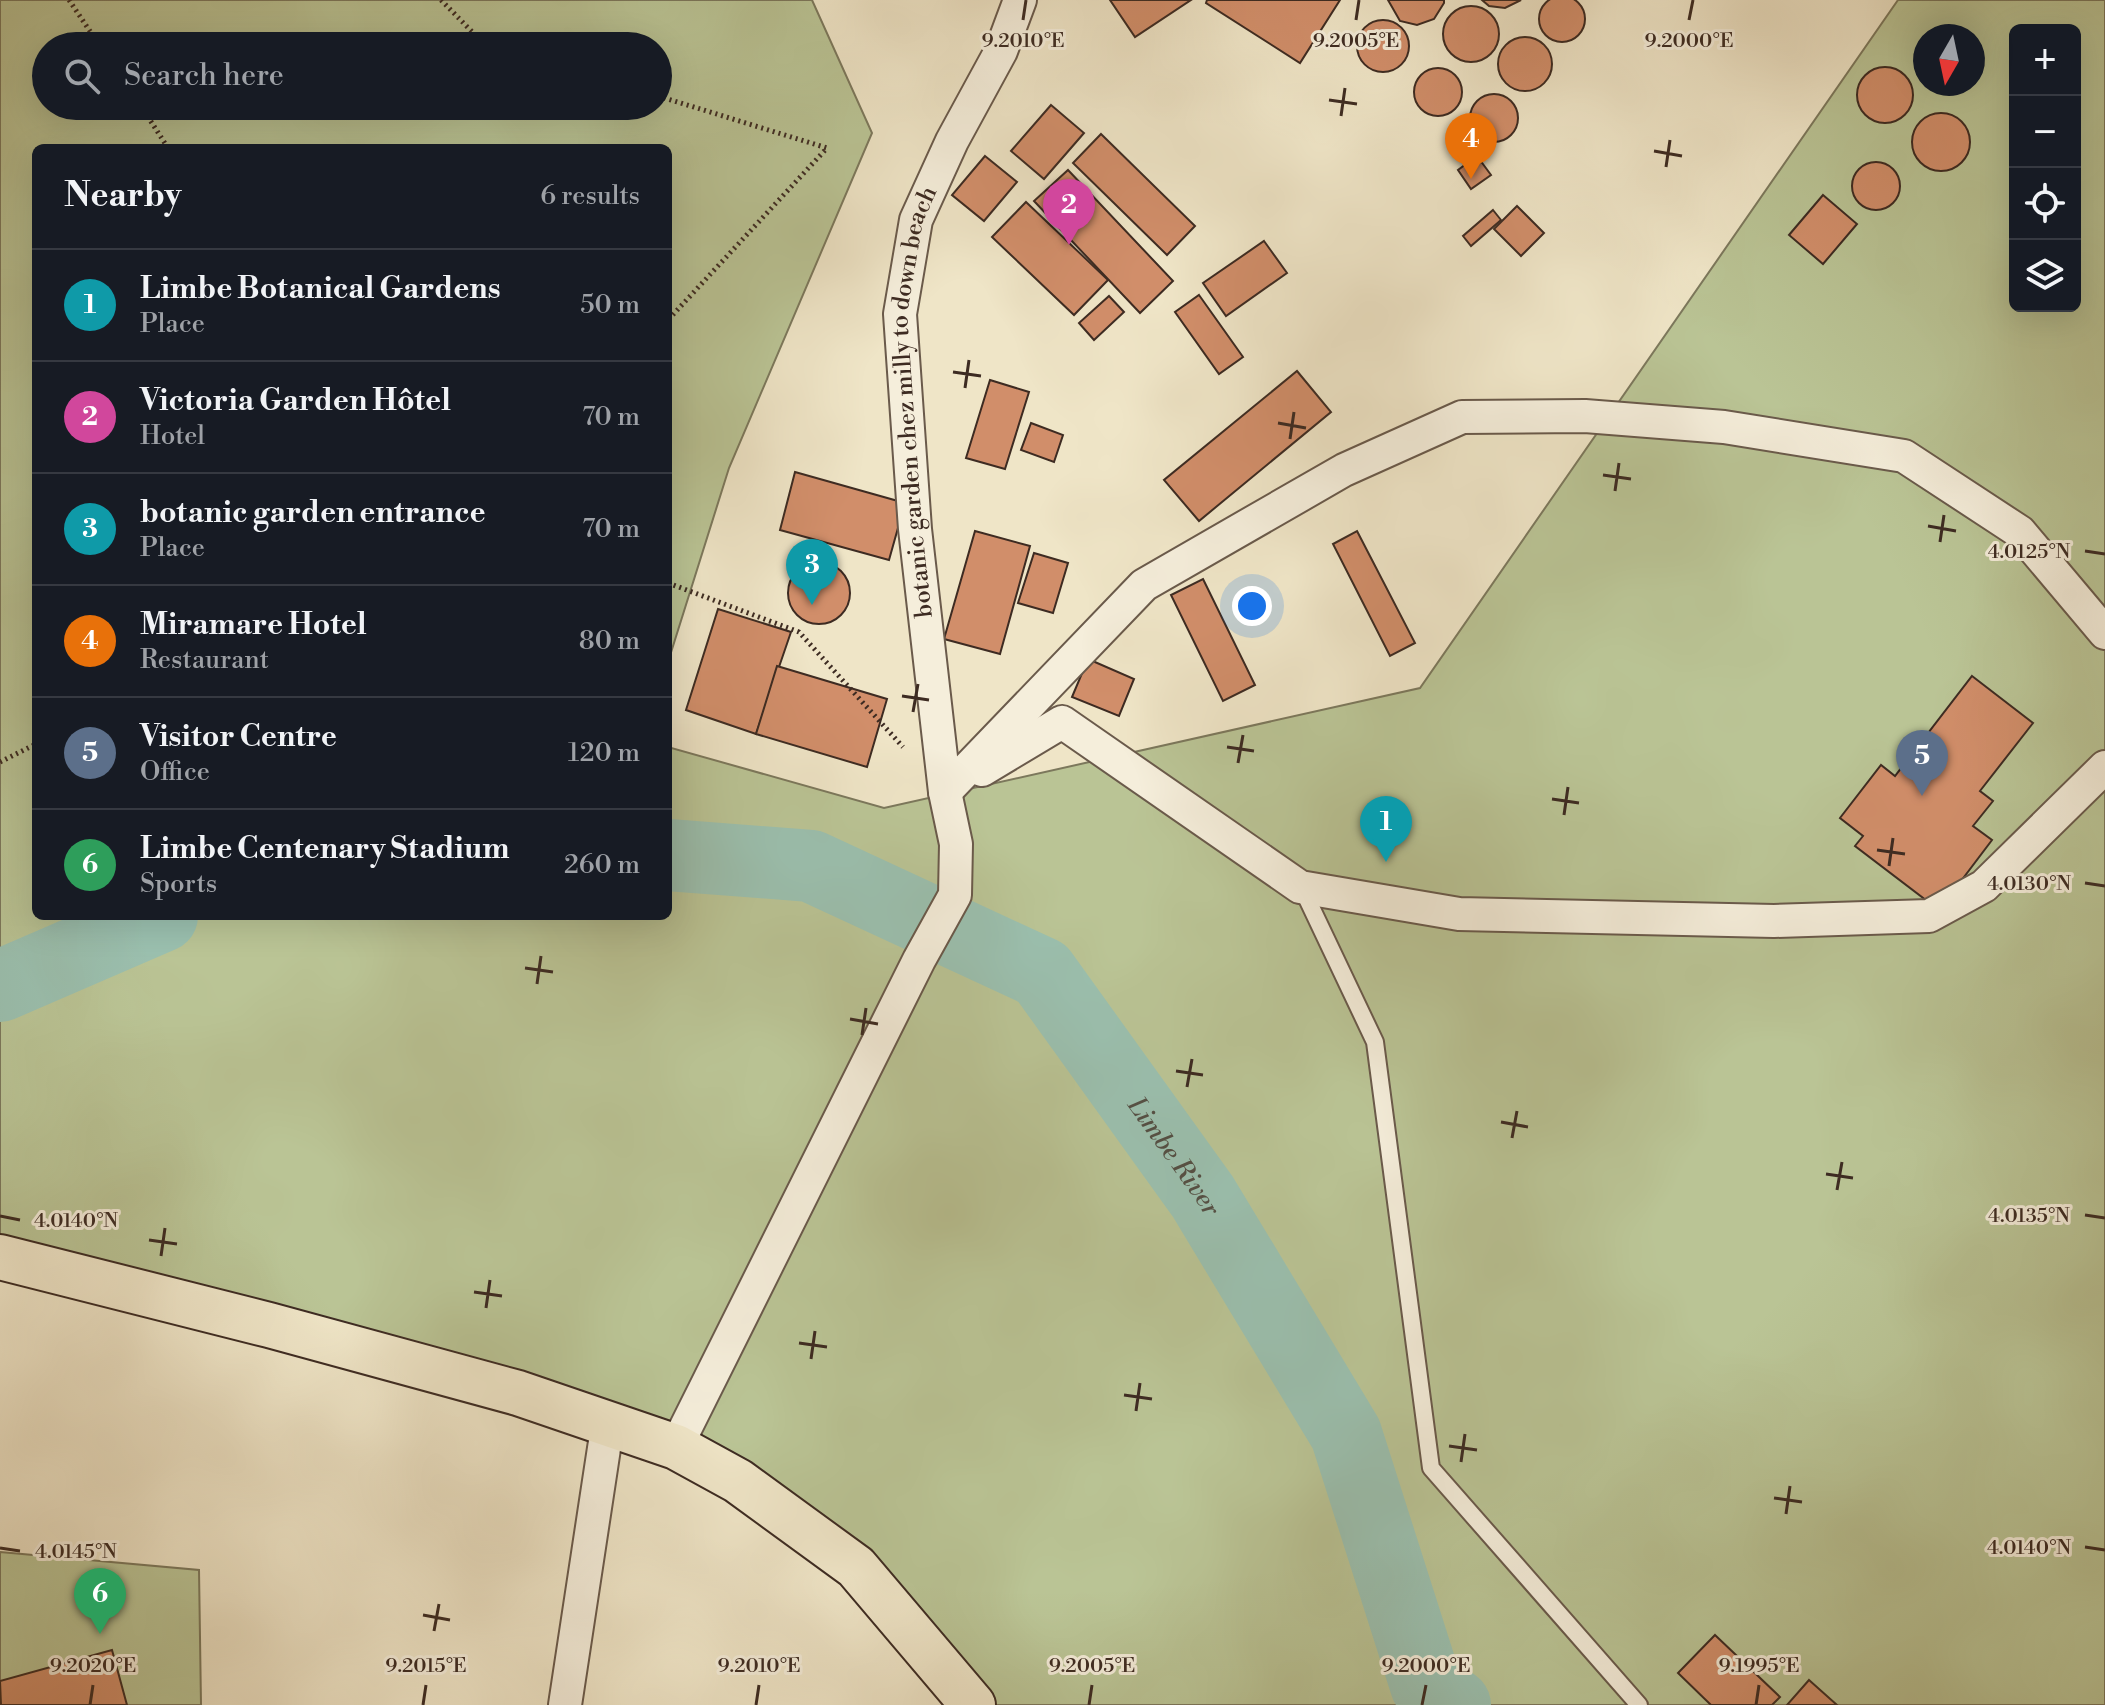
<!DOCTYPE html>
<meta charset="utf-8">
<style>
:root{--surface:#171b24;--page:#20242c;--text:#f1f3f6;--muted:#9ea1a6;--line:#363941;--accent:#0b8043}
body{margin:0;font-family:"Libre Bodoni",serif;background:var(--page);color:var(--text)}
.controls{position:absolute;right:24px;top:24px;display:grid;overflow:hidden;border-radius:12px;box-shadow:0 8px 32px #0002}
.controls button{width:72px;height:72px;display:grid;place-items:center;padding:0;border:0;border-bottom:2px solid var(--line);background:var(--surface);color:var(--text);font:40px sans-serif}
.compass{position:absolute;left:1913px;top:24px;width:72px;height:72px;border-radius:50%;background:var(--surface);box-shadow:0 8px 32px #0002;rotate:189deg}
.you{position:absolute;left:1252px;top:606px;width:28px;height:28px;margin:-20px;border:6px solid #fff;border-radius:50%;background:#1a73e8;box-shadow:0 0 0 12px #1a73e833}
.badge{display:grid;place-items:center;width:52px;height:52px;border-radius:50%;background:var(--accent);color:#fff;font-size:26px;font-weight:700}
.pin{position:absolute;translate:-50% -66px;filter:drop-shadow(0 2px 4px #0008)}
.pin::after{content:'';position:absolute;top:42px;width:28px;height:24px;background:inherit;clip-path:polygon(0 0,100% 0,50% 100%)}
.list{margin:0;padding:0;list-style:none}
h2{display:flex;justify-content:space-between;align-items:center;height:104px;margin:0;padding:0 32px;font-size:34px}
h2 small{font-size:26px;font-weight:400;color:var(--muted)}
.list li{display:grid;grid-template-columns:52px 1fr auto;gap:24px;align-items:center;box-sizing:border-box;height:112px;padding:0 32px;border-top:2px solid var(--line)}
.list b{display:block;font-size:30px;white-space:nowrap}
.list p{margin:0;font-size:26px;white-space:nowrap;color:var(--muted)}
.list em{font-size:26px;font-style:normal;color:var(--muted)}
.icon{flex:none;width:44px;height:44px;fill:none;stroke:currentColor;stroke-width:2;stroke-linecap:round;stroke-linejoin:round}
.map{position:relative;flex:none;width:2105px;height:1705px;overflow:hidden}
.search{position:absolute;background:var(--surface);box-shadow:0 8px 32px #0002;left:32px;top:32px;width:640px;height:88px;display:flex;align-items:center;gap:20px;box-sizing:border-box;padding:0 28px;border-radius:44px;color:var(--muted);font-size:30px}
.panel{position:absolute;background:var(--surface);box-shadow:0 8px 32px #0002;left:32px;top:144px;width:640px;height:776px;border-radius:12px}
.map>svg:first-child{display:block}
.green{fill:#bac495;stroke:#7c785c;stroke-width:2;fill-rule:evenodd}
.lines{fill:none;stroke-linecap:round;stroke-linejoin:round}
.river{stroke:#9bc0af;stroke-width:72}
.building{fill:#d18e6a;stroke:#3d2b22;stroke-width:2}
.lane-casing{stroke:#6a5a4b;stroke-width:20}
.street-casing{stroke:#6a5a4b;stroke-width:36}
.highway-casing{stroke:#3d2b22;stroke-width:48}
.path{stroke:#3d2b22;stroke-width:5;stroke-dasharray:2 4;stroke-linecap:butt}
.lane{stroke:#f5eedb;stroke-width:16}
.street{stroke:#f5eedb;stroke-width:32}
.highway{stroke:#efe5c7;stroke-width:44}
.ticks{fill:none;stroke:#3d2b22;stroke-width:3}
.labels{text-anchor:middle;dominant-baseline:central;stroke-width:6;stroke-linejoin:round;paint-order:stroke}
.street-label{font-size:24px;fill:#3d2b22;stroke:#f5eedb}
.water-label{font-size:26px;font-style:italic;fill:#545045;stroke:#f5eedb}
.ticks-label{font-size:20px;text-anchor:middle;fill:#3d2b22;stroke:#f5eedb;stroke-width:6;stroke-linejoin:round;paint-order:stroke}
</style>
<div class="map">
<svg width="2105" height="1705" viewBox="0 0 2105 1705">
<rect width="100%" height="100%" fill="#efe5c7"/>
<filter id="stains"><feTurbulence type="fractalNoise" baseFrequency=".0025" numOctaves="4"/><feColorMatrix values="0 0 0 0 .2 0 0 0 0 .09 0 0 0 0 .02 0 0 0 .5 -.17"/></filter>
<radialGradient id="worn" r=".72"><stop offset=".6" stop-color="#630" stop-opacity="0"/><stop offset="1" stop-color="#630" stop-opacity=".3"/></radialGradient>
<g class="green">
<path d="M0,0H812L872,133L729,468L668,662V148H36V916H668V747L884,808L1420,688L1898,0H2105V1705H980L690,1439L0,1253ZM2015,30H2075V306H2015ZM1925,36H1973V84H1925ZM46,46H658V106H46Z"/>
<path d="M0,1552L199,1570L201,1705H0Z"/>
</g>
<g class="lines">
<g class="river">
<path id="s1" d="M668,855L811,866L1042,973L1203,1197L1346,1434L1426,1685L1455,1705"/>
<path d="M0,986L162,916"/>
</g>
</g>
<g class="building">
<circle cx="1562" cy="19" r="23"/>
<path d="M1110,0H1191L1135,37Z"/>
<path d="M1207,0H1340L1300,63L1206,3Z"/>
<path d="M1388,0H1444V3L1434,19L1417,25L1400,21Z"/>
<path d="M1482,0H1521L1505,8L1489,6Z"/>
<circle cx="1471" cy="34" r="28"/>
<circle cx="1383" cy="46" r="26"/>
<circle cx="1525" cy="64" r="27"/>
<circle cx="1885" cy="95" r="28"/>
<circle cx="1438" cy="92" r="24"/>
<circle cx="1494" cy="118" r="24"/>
<path d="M1051,105L1084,133L1044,179L1011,151Z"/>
<circle cx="1941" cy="142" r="29"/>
<path d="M1101,134L1195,226L1167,255L1073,163Z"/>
<path d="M985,156L1017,182L984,221L952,195Z"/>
<path d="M1477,156L1491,175L1471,189L1458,170Z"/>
<circle cx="1876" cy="186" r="24"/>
<path d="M1068,170L1173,281L1140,313L1034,201Z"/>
<path d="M1823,195L1857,224L1823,264L1789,235Z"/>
<path d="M1026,202L1108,280L1074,315L992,237Z"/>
<path d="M1517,206L1544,233L1521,256L1494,229Z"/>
<path d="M1493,210L1501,220L1471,246L1463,236Z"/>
<path d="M1264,241L1287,273L1226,316L1203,283Z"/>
<path d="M1199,295L1243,357L1219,374L1175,312Z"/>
<path d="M1109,296L1124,312L1094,340L1079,323Z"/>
<path d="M1297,371L1331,412L1199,521L1164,480Z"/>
<path d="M990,380L1029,392L1005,469L966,458Z"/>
<path d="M1031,423L1063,435L1054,462L1021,450Z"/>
<path d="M795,472L905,503L889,560L780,530Z"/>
<path d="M975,531L1030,546L1000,654L944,639Z"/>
<path d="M1357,531L1415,643L1390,656L1333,544Z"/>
<path d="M1034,553L1068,563L1053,613L1018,603Z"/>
<circle cx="819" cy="593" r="31"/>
<path d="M1203,579L1255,685L1223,701L1171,595Z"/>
<path d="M718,609L791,632L756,734L686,710Z"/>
<path d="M1088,659L1134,679L1119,716L1072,697Z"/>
<path d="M777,666L887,699L867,767L756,734Z"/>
<path d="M1972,676L2033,723L1980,791L1993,801L1973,826L1992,840L1939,910L1855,846L1863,836L1840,818L1881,765L1895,776Z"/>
<path d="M1715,1635L1780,1697L1772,1705H1711L1678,1673Z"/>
<path d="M112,1650L127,1705H1L0,1681Z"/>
<path d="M1809,1680L1837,1705H1787Z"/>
</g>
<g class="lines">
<defs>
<path id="lane" d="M1302,888L1375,1042L1431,1468L1639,1705"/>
<g id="street">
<path d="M982,770L1062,722L1300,887L1459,914L1774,921L1929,916L1984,886L2105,767"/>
<path d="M945,792L1144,585L1344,470L1462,417L1585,416L1724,427L1904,456L2020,532L2105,633"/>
<path id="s2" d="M676,1447L919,960L955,895L956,844L945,792L915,529L900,314L916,220L952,141L1001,51L1020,0"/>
<path d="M565,1705L608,1422"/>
</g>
<path id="highway" d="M0,1257L269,1325L518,1393L676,1447L738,1481L856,1567L973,1705"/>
</defs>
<use href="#lane" class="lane-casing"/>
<use href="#street" class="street-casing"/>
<use href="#highway" class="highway-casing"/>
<g class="path">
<path d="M69,0L100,46"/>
<path d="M441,0L486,46"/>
<path d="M658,96L827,148L668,320"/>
<path d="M141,106L168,148"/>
<path d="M668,583L799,632L903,747"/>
<path d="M0,762L36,744"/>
</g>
<use href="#lane" class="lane"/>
<use href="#street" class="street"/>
<use href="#highway" class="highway"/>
</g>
<path class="ticks" d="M1023,20L1026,0M1356,20L1359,0M1689,20L1693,0M1329,100L1357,104M1341,116L1345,88M1654,151L1682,156M1666,167L1670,140M953,372L981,376M965,388L969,360M1278,423L1306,428M1290,439L1294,412M1603,475L1631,479M1615,491L1619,463M1928,526L1956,531M1940,542L1944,515M2085,551L2105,554M902,696L929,700M913,712L918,684M1227,747L1254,751M1238,763L1243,735M1552,799L1579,803M1564,815L1568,787M1877,850L1905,854M1889,866L1893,838M2085,883L2105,886M525,968L553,972M537,984L541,956M850,1019L878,1024M862,1035L866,1008M1176,1071L1203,1075M1187,1087L1192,1059M1501,1122L1528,1127M1512,1138L1517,1111M1826,1174L1853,1178M1837,1190L1842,1162M2085,1215L2105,1218M0,1216L20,1220M149,1240L177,1244M161,1256L165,1228M474,1292L502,1296M486,1308L490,1280M799,1343L827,1347M811,1359L815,1331M1124,1395L1152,1399M1136,1411L1140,1383M1449,1446L1477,1450M1461,1462L1465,1434M1774,1498L1802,1502M1786,1514L1790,1486M2085,1547L2105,1550M0,1548L20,1551M423,1615L450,1620M434,1631L439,1604M90,1705L93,1685M423,1705L426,1685M756,1705L759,1685M1089,1705L1092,1685M1422,1705L1426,1685M1756,1705L1759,1685"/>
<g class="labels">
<g class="street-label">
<text stroke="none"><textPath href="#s2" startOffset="1116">botanic garden chez milly to down beach</textPath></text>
</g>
<g class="water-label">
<text stroke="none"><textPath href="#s1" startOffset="624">Limbe River</textPath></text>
</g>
</g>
<g class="ticks-label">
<text x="1023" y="47">9.2010°E</text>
<text x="1356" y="47">9.2005°E</text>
<text x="1689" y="47">9.2000°E</text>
<text x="2029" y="558">4.0125°N</text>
<text x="2029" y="890">4.0130°N</text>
<text x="2029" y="1222">4.0135°N</text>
<text x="76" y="1227">4.0140°N</text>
<text x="2029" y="1554">4.0140°N</text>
<text x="76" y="1558">4.0145°N</text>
<text x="93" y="1672">9.2020°E</text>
<text x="426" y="1672">9.2015°E</text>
<text x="759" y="1672">9.2010°E</text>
<text x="1092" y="1672">9.2005°E</text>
<text x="1426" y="1672">9.2000°E</text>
<text x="1759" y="1672">9.1995°E</text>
</g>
<rect width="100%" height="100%" filter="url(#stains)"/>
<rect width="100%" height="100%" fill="url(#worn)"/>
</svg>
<div class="controls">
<button>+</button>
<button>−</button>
<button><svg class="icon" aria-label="locate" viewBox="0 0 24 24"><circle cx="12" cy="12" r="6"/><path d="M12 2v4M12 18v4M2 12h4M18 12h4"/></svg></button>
<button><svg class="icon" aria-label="layers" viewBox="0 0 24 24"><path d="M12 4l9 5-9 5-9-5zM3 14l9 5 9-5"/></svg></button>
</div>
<svg class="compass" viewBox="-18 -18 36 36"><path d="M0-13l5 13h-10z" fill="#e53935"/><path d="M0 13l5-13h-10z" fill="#9ea1a6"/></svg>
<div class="you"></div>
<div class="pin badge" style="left:1386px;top:862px;background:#0f9aa8">1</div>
<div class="pin badge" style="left:1069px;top:245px;background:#d1479c">2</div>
<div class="pin badge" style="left:812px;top:605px;background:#0f9aa8">3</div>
<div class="pin badge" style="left:1471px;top:179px;background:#e8710a">4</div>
<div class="pin badge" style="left:1922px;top:796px;background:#5c6f8a">5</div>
<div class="pin badge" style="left:100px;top:1634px;background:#2e9e5b">6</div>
<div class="search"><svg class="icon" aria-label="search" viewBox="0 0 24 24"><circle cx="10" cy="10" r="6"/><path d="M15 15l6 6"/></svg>Search here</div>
<section class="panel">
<h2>Nearby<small>6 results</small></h2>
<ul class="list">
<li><span class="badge" style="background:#0f9aa8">1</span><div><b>Limbe Botanical Gardens</b><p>Place</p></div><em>50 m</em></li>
<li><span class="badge" style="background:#d1479c">2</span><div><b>Victoria Garden Hôtel</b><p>Hotel</p></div><em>70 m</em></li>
<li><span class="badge" style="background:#0f9aa8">3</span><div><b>botanic garden entrance</b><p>Place</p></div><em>70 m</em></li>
<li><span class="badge" style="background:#e8710a">4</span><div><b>Miramare Hotel</b><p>Restaurant</p></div><em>80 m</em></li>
<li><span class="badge" style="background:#5c6f8a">5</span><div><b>Visitor Centre</b><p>Office</p></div><em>120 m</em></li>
<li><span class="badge" style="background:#2e9e5b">6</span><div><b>Limbe Centenary Stadium</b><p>Sports</p></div><em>260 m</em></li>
</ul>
</section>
</div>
